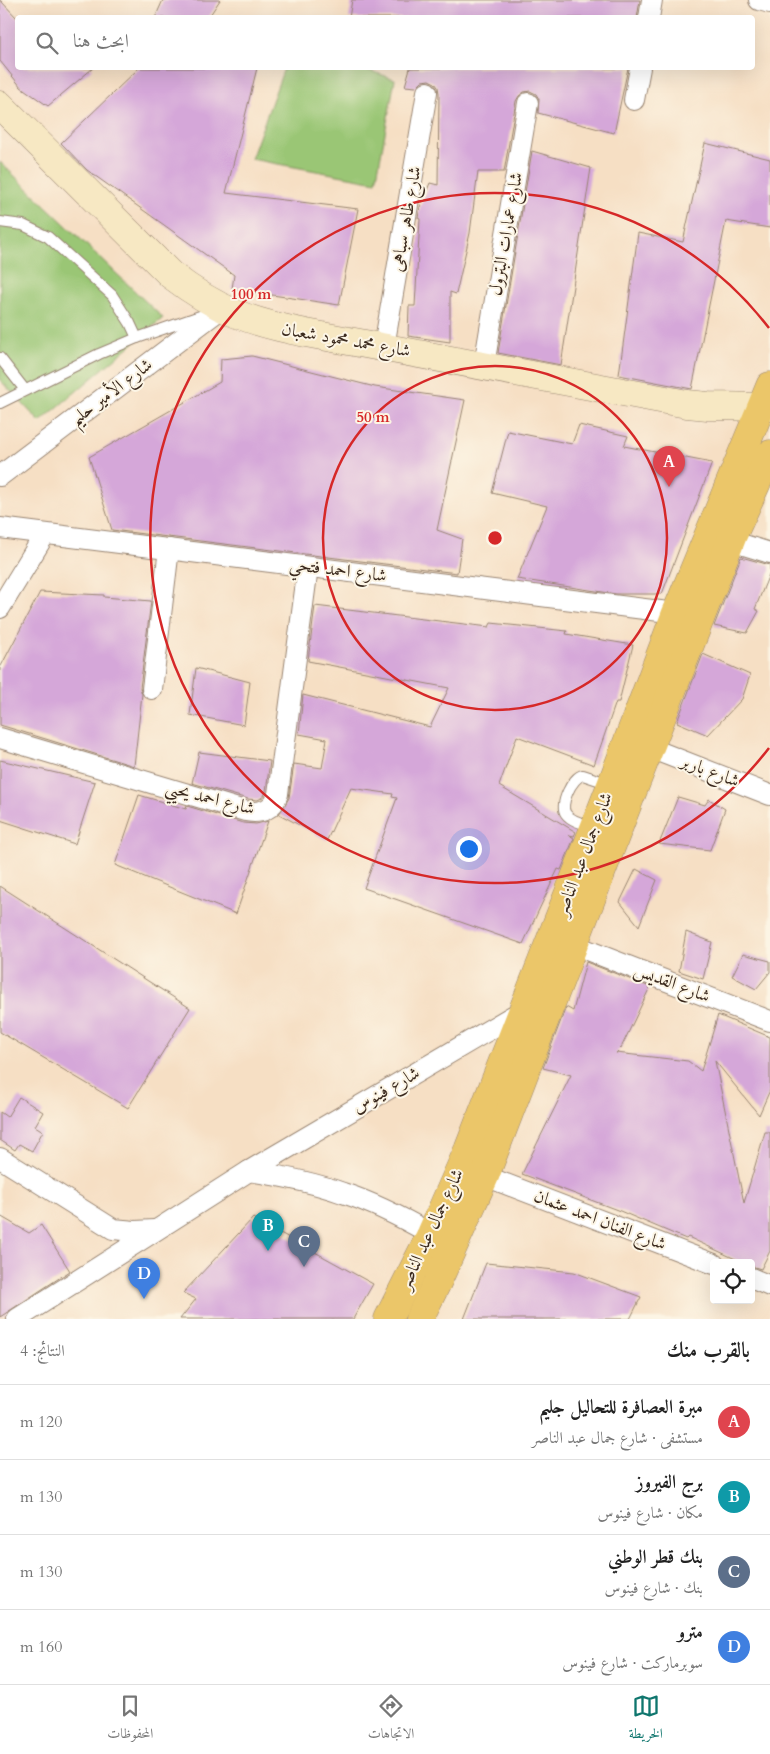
<!DOCTYPE html>
<html lang="ar">
<meta charset="utf-8">
<style>
:root{--surface:#fff;--page:#f2f2f2;--text:#222;--muted:#767676;--line:#e0e0e0;--accent:#0f766e}
body{margin:0;font-family:Cardo,Amiri,serif;background:var(--page);color:var(--text);direction:rtl}
.controls{position:absolute;right:15px;bottom:15px;display:grid;overflow:hidden;border-radius:5px;box-shadow:0 5px 20px #0002}
.controls button{width:45px;height:45px;display:grid;place-items:center;padding:0;border:0;border-bottom:1px solid var(--line);background:var(--surface);color:var(--text);font:25px sans-serif}
.you{position:absolute;left:468px;top:848px;width:18px;height:18px;margin:-12px;border:4px solid #fff;border-radius:50%;background:#1a73e8;box-shadow:0 0 0 8px #1a73e833}
.badge{display:grid;place-items:center;width:32px;height:32px;border-radius:50%;background:var(--accent);color:#fff;font-size:16px;font-weight:700}
.pin{position:absolute;translate:-50% -41px;filter:drop-shadow(0 1px 2px #0008)}
.pin::after{content:'';position:absolute;top:26px;width:18px;height:15px;background:inherit;clip-path:polygon(0 0,100% 0,50% 100%)}
.list{margin:0;padding:0;list-style:none}
h2{display:flex;justify-content:space-between;align-items:center;height:65px;margin:0;padding:0 20px;font-size:21px}
h2 small{font-size:16px;font-weight:400;color:var(--muted)}
.list li{display:grid;grid-template-columns:32px 1fr auto;gap:15px;align-items:center;box-sizing:border-box;height:75px;padding:0 20px;border-top:1px solid var(--line)}
.list b{display:block;font-size:19px;white-space:nowrap}
.list p{margin:0;font-size:16px;white-space:nowrap;color:var(--muted)}
.list em{font-size:16px;font-style:normal;color:var(--muted)}
.icon{flex:none;width:28px;height:28px;fill:none;stroke:currentColor;stroke-width:2;stroke-linecap:round;stroke-linejoin:round}
.map{position:relative;flex:none;width:770px;height:1319px;overflow:hidden;direction:ltr}
.search{position:absolute;background:var(--surface);box-shadow:0 5px 20px #0002;left:15px;right:15px;top:15px;height:55px;display:flex;align-items:center;gap:12px;box-sizing:border-box;padding:0 18px;border-radius:5px;color:var(--muted);font-size:19px}
.sheet{height:365px;background:var(--surface)}
nav{display:flex;justify-content:space-around;align-items:center;box-sizing:border-box;height:70px;border-top:1px solid var(--line);background:var(--surface);font-size:14px;color:var(--muted)}
nav a{display:grid;justify-items:center;gap:2px}
nav .on{color:var(--accent)}
.map>svg:first-child{display:block}
.green{fill:#9ac674;stroke:#6a7849}
.building{fill:#d5a7d9}
.lines{fill:none;stroke-linecap:round;stroke-linejoin:round}
.lane-casing{stroke:#988471;stroke-width:12}
.street-casing{stroke:#988471;stroke-width:22}
.secondary-casing{stroke:#988471;stroke-width:29}
.primary-casing{stroke:#988471;stroke-width:29}
.lane{stroke:#fff;stroke-width:10}
.street{stroke:#fff;stroke-width:20}
.secondary{stroke:#f7e8c3;stroke-width:28}
.primary{stroke:#ebc669;stroke-width:28}
.ring{fill:none;stroke:#d62828;stroke-width:2.5}
.labels{text-anchor:middle;dominant-baseline:central;stroke-width:4;stroke-linejoin:round;paint-order:stroke}
.street-label{font-size:18px;fill:#3b2a1e;stroke:#fcf5e5}
.centre{fill:#d62828;stroke:#fcf5e5;stroke-width:2.5}
.ring-label{font-size:15px;text-anchor:middle;font-weight:bold;fill:#d62828;stroke:#fcf5e5;stroke-width:4;stroke-linejoin:round;paint-order:stroke}
</style>
<div class="map">
<svg width="770" height="1319" viewBox="0 0 770 1319">
<rect width="100%" height="100%" fill="#fcf5e5"/>
<filter id="ink" filterUnits="userSpaceOnUse"><feTurbulence type="fractalNoise" baseFrequency=".02" numOctaves="2"/><feDisplacementMap in="SourceGraphic" scale="10" xChannelSelector="R" yChannelSelector="G"/><feConvolveMatrix kernelMatrix="1 2 1 2 8 2 1 2 1" color-interpolation-filters="sRGB"/></filter>
<filter id="wash" filterUnits="userSpaceOnUse"><feTurbulence type="fractalNoise" baseFrequency=".0096" numOctaves="4" result="noise"/><feDisplacementMap in="SourceGraphic" scale="20" xChannelSelector="R" yChannelSelector="G"/><feGaussianBlur stdDeviation="1.12" result="paint"/><feColorMatrix in="noise" values="0 0 0 0 0 0 0 0 0 0 0 0 0 0 0 0 0 1.4 0 .05"/><feComposite in="paint" operator="in"/></filter>
<g filter="url(#wash)">
<rect width="100%" height="100%" fill="#f6dfc4"/>
<g class="green">
<path d="M284,68H361L395,79L376,182L251,159Z"/>
<path d="M0,162L163,318L40,422L0,380Z"/>
</g>
<g id="blocks">
<g class="building">
<path d="M0,0L18,19V68H93L48,106L21,87L0,61Z"/>
<path d="M163,0H220L208,18H155Z"/>
<path d="M352,0H640L637,18H349Z"/>
<path d="M139,68H257L226,193L358,209L339,305L232,289L234,275L87,170L61,143Z"/>
<path d="M410,68H628L614,133L538,113L539,99L536,94L530,91L524,92L519,96L516,101L504,172H478L470,233L456,294L450,292V342L408,336L409,306H415L420,219L418,218L420,207L430,183L438,185L439,93L438,87L435,83L429,80L422,81L416,87L405,86Z"/>
<path d="M705,143L770,159V228L726,221L692,389L619,375L638,233L683,242Z"/>
<path d="M532,151L591,168L561,365L498,353Z"/>
<path d="M252,356L375,387L465,400L437,530L462,539L457,573L112,530L89,457L220,382L221,359Z"/>
<path d="M579,425L628,436L624,446L712,463L662,594H616L517,579L547,506L492,493L508,431L572,444Z"/>
<path d="M741,557L770,565V572L755,609L759,611L747,633L714,626Z"/>
<path d="M40,592L104,595V597L151,601L140,688L142,694L134,766L0,725V668Z"/>
<path d="M315,606L489,627L491,623L567,631L566,634L633,645L619,702H616L594,765L517,736L499,786L576,832L574,836L569,835L574,838L561,870L558,869L523,944L364,888L397,798L392,797L393,794L351,788L327,840L279,814L289,798L294,764L322,768L327,739L299,734L303,695L430,727L449,688L308,661Z"/>
<path d="M703,654L750,675L742,699L708,735L677,722Z"/>
<path d="M196,668L250,682L244,725L190,715Z"/>
<path d="M199,752L270,761L266,791L264,796L258,800L248,799L192,783Z"/>
<path d="M0,760L95,782L75,844L0,820Z"/>
<path d="M139,795L186,809L187,806L243,823L256,824L268,821L236,914L115,865Z"/>
<path d="M678,797L705,805L709,799L725,809L710,850L659,844Z"/>
<path d="M636,869L657,880L639,926L620,902Z"/>
<path d="M0,886L190,1008L128,1108L0,1032Z"/>
<path d="M686,932L712,942L703,979L679,971Z"/>
<path d="M743,954L770,961V972L756,989L732,976Z"/>
<path d="M586,962L650,987L621,1048L616,1053L688,1061L701,1071L718,1015L770,1037V1090L759,1115L715,1061L744,1203L765,1132H770V1251L761,1269L751,1266V1263H744L688,1237L686,1239L620,1211L522,1174L571,1075L543,1068L566,1007L573,1011Z"/>
<path d="M19,1097L43,1112L35,1126L43,1131L32,1151L19,1144L15,1150L0,1140V1112L7,1117Z"/>
<path d="M0,1216L29,1233L41,1225L70,1271L0,1317Z"/>
<path d="M253,1218L373,1284L353,1319H180L196,1299L183,1293Z"/>
<path d="M486,1263L574,1272L641,1297L630,1319H464Z"/>
</g>
</g>
</g>
<g filter="url(#ink)">
<use href="#blocks" fill-opacity="0" stroke="#988471" stroke-width="1"/>
<g class="lines">
<defs>
<g id="lane">
<path d="M0,222L23,225L48,237L112,295L130,323L137,338"/>
<path d="M0,358L25,390"/>
<path d="M0,403L99,354L137,338L203,315"/>
<path d="M594,827C586,824 572,822 566,814C559,805 572,777 583,775L610,784"/>
</g>
<g id="street">
<path d="M759,0L770,3"/>
<path d="M649,18L652,0"/>
<path d="M634,100L640,68"/>
<path d="M384,347L427,92"/>
<path d="M484,365L528,103"/>
<path d="M0,476L222,308"/>
<path d="M0,528L676,613"/>
<path d="M731,541L770,553"/>
<path d="M0,608L45,534"/>
<path d="M152,689L169,549"/>
<path d="M0,738L245,811C261,814 273,810 278,794L308,567"/>
<path d="M650,748L770,795"/>
<path d="M574,945L770,1021"/>
<path d="M0,1158L113,1229L135,1231L155,1230"/>
<path d="M249,1171C281,1176 313,1182 343,1193C374,1203 403,1218 431,1234"/>
<path d="M485,1176L714,1264"/>
<path d="M751,1278L770,1286"/>
<path d="M17,1319L249,1171L523,1010"/>
</g>
<path id="secondary" d="M0,105L171,275C217,310 249,322 306,333L687,404L708,406L770,407"/>
<g id="primary">
<path d="M388,1319L431,1234L468,1150L611,785L676,613L770,386"/>
<path d="M419,1319L437,1283L485,1176L625,811L733,535L770,454"/>
</g>
</defs>
<use href="#lane" class="lane-casing"/>
<use href="#street" class="street-casing"/>
<use href="#secondary" class="secondary-casing"/>
<use href="#primary" class="primary-casing"/>
<use href="#lane" class="lane"/>
<use href="#street" class="street"/>
<use href="#secondary" class="secondary"/>
<use href="#primary" class="primary"/>
</g>
</g>
<g class="ring">
<circle cx="495" cy="538" r="172"/>
<path d="M769 748A345 345 0 1 1 769 328"/>
</g>
<g class="labels">
<g class="street-label">
<text transform="translate(406 219) rotate(-80)">شارع طاهر سباهى</text>
<text transform="translate(506 234) rotate(-80)">شارع عمارات البترول</text>
<text transform="translate(346 340) rotate(10)">شارع محمد محمود شعبان</text>
<text transform="translate(111 392) rotate(-37)">شارع الأمير حليم</text>
<text transform="translate(338 570) rotate(7)">شارع احمد فتحي</text>
<text transform="translate(710 771) rotate(21)">شارع باربر</text>
<text transform="translate(210 798) rotate(14)">شارع احمد يحيي</text>
<text transform="translate(584 854) rotate(-69)">شارع جمال عبد الناصر</text>
<text transform="translate(672 983) rotate(21)">شارع القديس</text>
<text transform="translate(386 1090) rotate(-30)">شارع فينوس</text>
<text transform="translate(600 1220) rotate(21)">شارع الفنان احمد عثمان</text>
<text transform="translate(431 1229) rotate(-65)">شارع جمال عبد الناصر</text>
</g>
</g>
<circle cx="495" cy="538" r="8" class="centre"/>
<g class="ring-label">
<text x="251" y="299">100 m</text>
<text x="373" y="422">50 m</text>
</g>
</svg>
<div class="controls">
<button><svg class="icon" aria-label="locate" viewBox="0 0 24 24"><circle cx="12" cy="12" r="6"/><path d="M12 2v4M12 18v4M2 12h4M18 12h4"/></svg></button>
</div>
<div class="you"></div>
<div class="pin badge" style="left:669px;top:487px;background:#e0444e">A</div>
<div class="pin badge" style="left:268px;top:1251px;background:#0f9aa8">B</div>
<div class="pin badge" style="left:304px;top:1267px;background:#5c6f8a">C</div>
<div class="pin badge" style="left:144px;top:1299px;background:#3f7fe0">D</div>
<div class="search"><svg class="icon" aria-label="search" viewBox="0 0 24 24"><circle cx="10" cy="10" r="6"/><path d="M15 15l6 6"/></svg>ابحث هنا</div>
</div>
<section class="sheet">
<h2>بالقرب منك<small>النتائج: 4</small></h2>
<ul class="list">
<li><span class="badge" style="background:#e0444e">A</span><div><b>مبرة العصافرة للتحاليل جليم</b><p>مستشفى · شارع جمال عبد الناصر</p></div><em>120 m</em></li>
<li><span class="badge" style="background:#0f9aa8">B</span><div><b>برج الفيروز</b><p>مكان · شارع فينوس</p></div><em>130 m</em></li>
<li><span class="badge" style="background:#5c6f8a">C</span><div><b>بنك قطر الوطني</b><p>بنك · شارع فينوس</p></div><em>130 m</em></li>
<li><span class="badge" style="background:#3f7fe0">D</span><div><b>مترو</b><p>سوبرماركت · شارع فينوس</p></div><em>160 m</em></li>
</ul>
</section>
<nav>
<a class="on"><svg class="icon" aria-label="map" viewBox="0 0 24 24"><path d="M3 6l6-2 6 2 6-2v14l-6 2-6-2-6 2zM9 4v14M15 6v14"/></svg>الخريطة</a>
<a><svg class="icon" aria-label="directions" viewBox="0 0 24 24"><path d="M12 3l9 9-9 9-9-9zM9 14v-3h6M13 9l2 2-2 2"/></svg>الاتجاهات</a>
<a><svg class="icon" aria-label="saved" viewBox="0 0 24 24"><path d="M7 4h10v16l-5-4-5 4z"/></svg>المحفوظات</a>
</nav>
